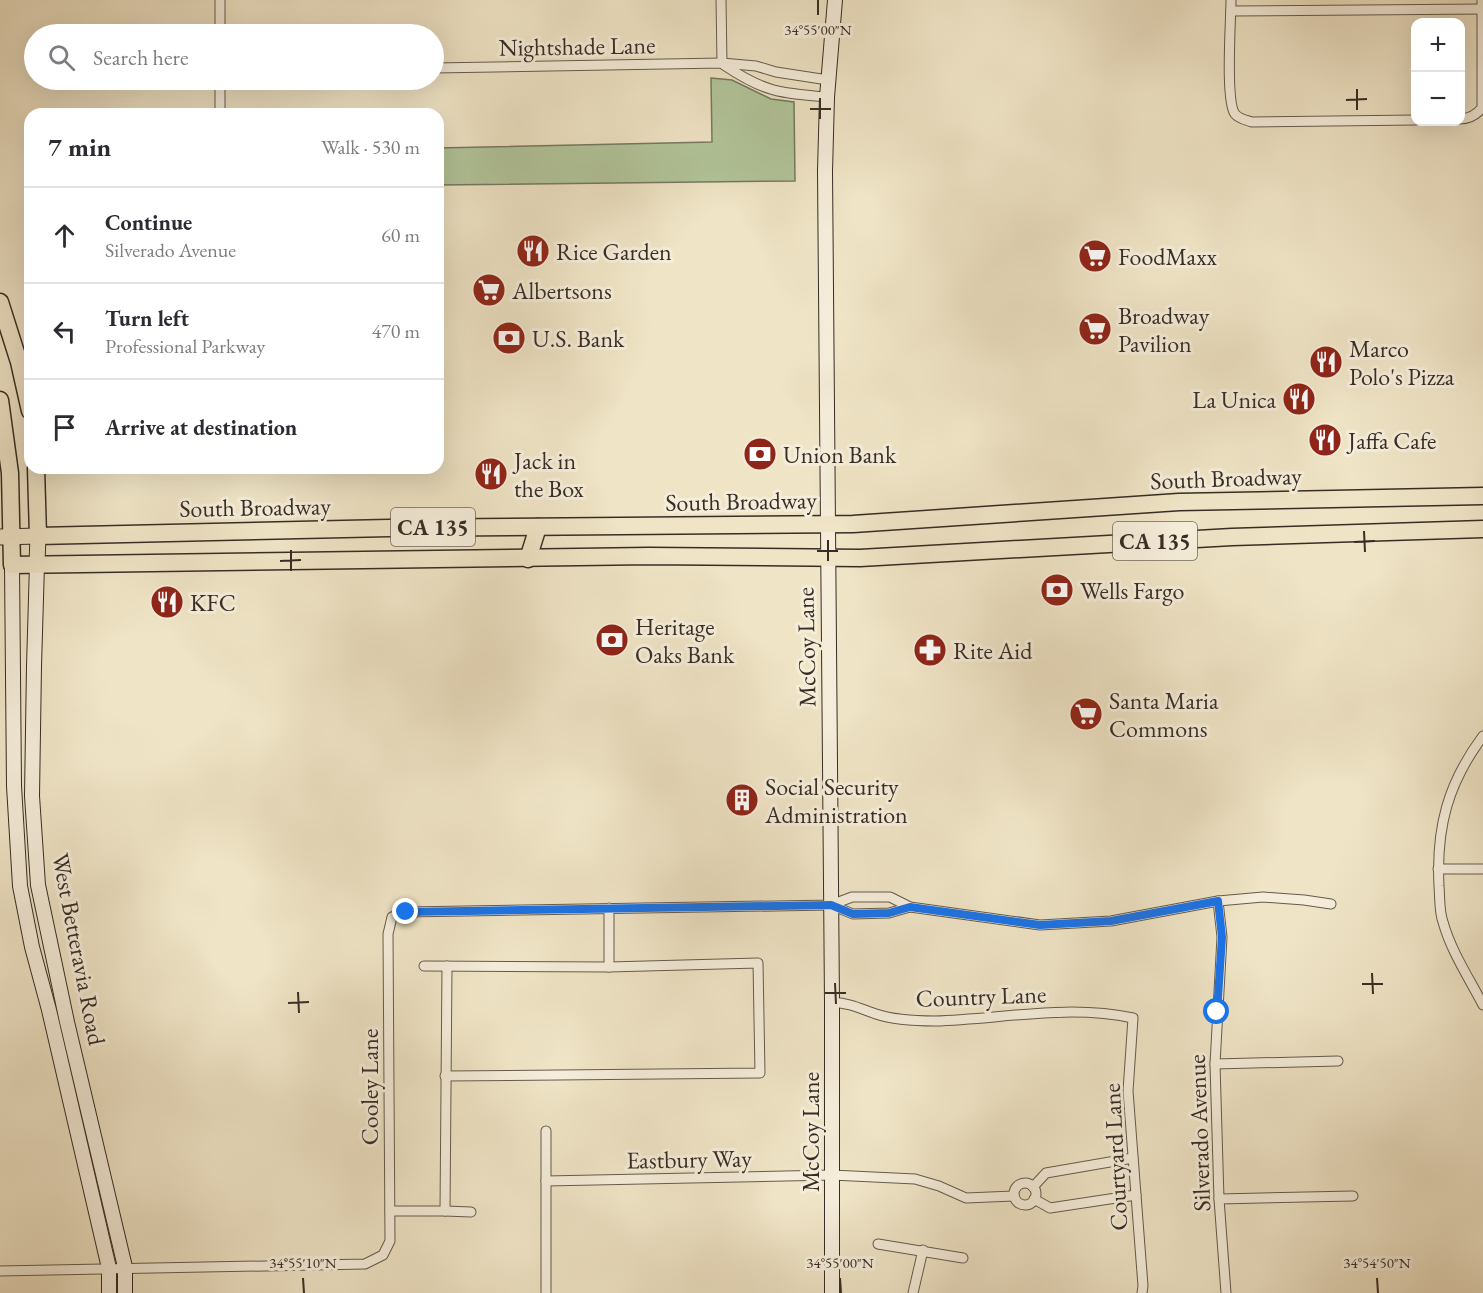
<!DOCTYPE html>
<meta charset="utf-8">
<style>
:root{--surface:#fff;--page:#f2f2f3;--text:#2b2b33;--muted:#7c7c81;--line:#e1e1e2}
body{margin:0;font-family:"EB Garamond",serif;background:var(--page);color:var(--text)}
.controls{position:absolute;right:18px;top:18px;display:grid;overflow:hidden;border-radius:12px;box-shadow:0 6px 24px #0002}
.controls button{width:54px;height:54px;display:grid;place-items:center;padding:0;border:0;border-bottom:2px solid var(--line);background:var(--surface);color:var(--text);font:30px sans-serif}
.stop{position:absolute;width:18px;height:18px;margin:-14px;border:4px solid #1a73e8;border-radius:50%;background:#fff}
.stop.end{background:#1a73e8;border-color:#fff;box-shadow:0 2px 6px #0008}
.list{margin:0;padding:0;list-style:none}
h2{display:flex;justify-content:space-between;align-items:center;height:78px;margin:0;padding:0 24px;font-size:26px}
h2 small{font-size:20px;font-weight:400;color:var(--muted)}
.list li{display:grid;grid-template-columns:39px 1fr auto;gap:18px;align-items:center;box-sizing:border-box;height:96px;padding:0 24px;border-top:2px solid var(--line)}
.list b{display:block;font-size:22px;white-space:nowrap}
.list p{margin:0;font-size:20px;white-space:nowrap;color:var(--muted)}
.list em{font-size:20px;font-style:normal;color:var(--muted)}
.icon{flex:none;width:33px;height:33px;fill:none;stroke:currentColor;stroke-width:2;stroke-linecap:round;stroke-linejoin:round}
.map{position:relative;flex:none;width:1483px;height:1293px;overflow:hidden}
.search{position:absolute;background:var(--surface);box-shadow:0 6px 24px #0002;left:24px;top:24px;width:420px;height:66px;display:flex;align-items:center;gap:15px;box-sizing:border-box;padding:0 21px;border-radius:33px;color:var(--muted);font-size:22px}
.panel{position:absolute;background:var(--surface);box-shadow:0 6px 24px #0002;left:24px;top:108px;width:420px;height:366px;border-radius:18px}
.map>svg:first-child{display:block}
.green{fill:#b2c59b;stroke:#747960;stroke-width:1.5}
.lines{fill:none;stroke-linecap:round;stroke-linejoin:round}
.street-casing{stroke:#655b4d;stroke-width:11}
.secondary-casing{stroke:#372d25;stroke-width:16}
.primary-casing{stroke:#372d25;stroke-width:17}
.highway-casing{stroke:#372d25;stroke-width:19}
.street{stroke:#f5edda;stroke-width:9}
.secondary{stroke:#f5edda;stroke-width:14}
.primary{stroke:#efe4c6;stroke-width:15}
.highway{stroke:#efe4c6;stroke-width:16}
.route{stroke:#1a73e8;stroke-width:8}
.ticks{fill:none;stroke:#372d25;stroke-width:2}
.labels{text-anchor:middle;dominant-baseline:central;stroke-width:6;stroke-linejoin:round;paint-order:stroke}
.shield{fill:#f5edda;stroke:#70675b;stroke-width:1.5}
.shield-label{font-size:22px;font-weight:bold;fill:#372d25}
.street-label{font-size:24px;fill:#372d25;stroke:#f5edda}
.poi-label{font-size:24px;fill:#372d25;stroke:#f5edda;text-anchor:start}
.ticks-label{font-size:15px;text-anchor:middle;fill:#372d25;stroke:#f5edda;stroke-width:6;stroke-linejoin:round;paint-order:stroke}
</style>
<div class="map">
<svg width="1483" height="1293" viewBox="0 0 1483 1293">
<rect width="100%" height="100%" fill="#efe4c6"/>
<filter id="stains"><feTurbulence type="fractalNoise" baseFrequency=".00333" numOctaves="4"/><feColorMatrix values="0 0 0 0 .2 0 0 0 0 .09 0 0 0 0 .02 0 0 0 .5 -.17"/></filter>
<radialGradient id="worn" r=".72"><stop offset=".6" stop-color="#630" stop-opacity="0"/><stop offset="1" stop-color="#630" stop-opacity=".3"/></radialGradient>
<path class="green" d="M711,78L732,80L771,99L794,102L795,181L438,185V148L712,142Z"/>
<g class="lines">
<defs>
<g id="street">
<path d="M220,0V34"/>
<path d="M721,0L722,63"/>
<path d="M1231,0C1231,20 1225,101 1235,114C1239,119 1246,120 1252,122L1416,120"/>
<path d="M1231,11L1483,9"/>
<path d="M724,65C764,92 779,93 827,97"/>
<path d="M434,68L722,63L756,66L776,72L828,80"/>
<path d="M220,114V80"/>
<path d="M1460,119C1470,119 1476,115 1482,108V0"/>
<path d="M1483,736C1448,783 1436,827 1439,886C1440,898 1439,911 1443,922C1451,951 1469,978 1483,1005"/>
<path d="M1438,869H1483"/>
<path d="M1218,901L1222,937L1215,1064L1219,1199L1226,1293"/>
<path d="M831,905L853,914L889,913L910,907"/>
<path d="M424,966L609,967V908"/>
<path d="M832,1002C853,1004 858,1008 876,1014C894,1020 917,1021 935,1021C1001,1019 1068,1004 1133,1018L1128,1091L1143,1286L1142,1293"/>
<path d="M1215,1064L1338,1061"/>
<path d="M445,1076L760,1073L758,963L609,967"/>
<path d="M546,1181L832,1175L915,1179L939,1186L966,1198L1014,1196"/>
<circle cx="1025" cy="1194" r="11"/>
<path d="M1033,1187L1046,1173L1133,1158"/>
<path d="M1034,1199L1050,1208L1136,1195"/>
<path d="M1219,1199L1353,1196"/>
<path d="M390,1211H445L447,966"/>
<path d="M445,1211L471,1212"/>
<path d="M878,1244L963,1258"/>
<path d="M0,1271L365,1264L383,1255L390,1241L388,934L392,917L406,912L831,905L852,897H890L910,907L1040,925L1111,921L1218,901L1263,897L1304,900L1331,904"/>
<path d="M546,1293V1131"/>
<path d="M913,1293L923,1250"/>
</g>
<g id="secondary">
<path d="M37,564L34,666L32,796L38,885L67,1022L125,1267V1293"/>
<path d="M12,565L14,786L20,886L32,947L49,1010L109,1268V1293"/>
<path d="M832,1293V1002L825,171L827,97L835,0"/>
</g>
<path id="primary" d="M0,537L38,536L37,564"/>
<g id="highway">
<path d="M0,302L19,362L30,411"/>
<path d="M0,400L10,473L12,565L649,556L860,558L1232,537L1483,529"/>
<path d="M36,468L38,536L389,528L853,524L1179,502L1483,496"/>
<path d="M528,559L538,527"/>
</g>
</defs>
<use href="#street" class="street-casing"/>
<use href="#secondary" class="secondary-casing"/>
<use href="#primary" class="primary-casing"/>
<use href="#highway" class="highway-casing"/>
<use href="#street" class="street"/>
<use href="#secondary" class="secondary"/>
<use href="#primary" class="primary"/>
<use href="#highway" class="highway"/>
</g>
<g class="lines">
<path class="route" d="M406,912L831,905L853,914L889,913L910,907L1040,925L1111,921L1218,901L1222,937L1217,1012"/>
</g>
<path class="ticks" d="M818,0V15M1357,89V110M820,98V119M1346,100L1367,99M810,109H831M1364,531L1365,552M828,540V561M1354,542L1375,541M291,550V571M817,551H838M280,561L301,560M1372,973L1373,994M835,983L836,1004M1362,984H1383M298,992L299,1013M825,993H846M288,1003L309,1002M303,1278L304,1293M840,1278L841,1293M1377,1278L1378,1293"/>
<defs>
<symbol id="restaurant-disc" viewBox="-11 -11 22 22"><circle r="9.5" fill="#8f2418" stroke="#f5edda"/><path d="M-5-6h1v4h1v-4h1v4h1v-4h1v5L-1.5 .5V6h-2V.5L-5-1ZM5-6V6H3V1.5H1.5Q1.5-4 5-6Z" fill="#fff"/></symbol>
<symbol id="supermarket-disc" viewBox="-11 -11 22 22"><circle r="9.5" fill="#8f2418" stroke="#f5edda"/><path d="M-6-5.5h2.5l.6 2H6L4.5 2H-2.5L-4.4-4H-6ZM-1.5 3.2a1.3 1.3 0 1 0 .1 0ZM3 3.2a1.3 1.3 0 1 0 .1 0Z" fill="#fff"/></symbol>
<symbol id="bank-disc" viewBox="-11 -11 22 22"><circle r="9.5" fill="#8f2418" stroke="#f5edda"/><path d="M-6-4H6V4H-6ZM0-2.3a2.3 2.3 0 1 0 0 4.6a2.3 2.3 0 1 0 0-4.6Z" fill="#fff"/></symbol>
<symbol id="pharmacy-disc" viewBox="-11 -11 22 22"><circle r="9.5" fill="#8f2418" stroke="#f5edda"/><path d="M-2-6h4v4h4v4h-4v4h-4v-4h-4v-4h4Z" fill="#fff"/></symbol>
<symbol id="building-disc" viewBox="-11 -11 22 22"><circle r="9.5" fill="#8f2418" stroke="#f5edda"/><path d="M-4-6H4V6H1V3H-1V6H-4ZM-2.5-4.3h1.7v1.8h-1.7ZM.8-4.3h1.7v1.8H.8ZM-2.5-1h1.7V.8h-1.7ZM.8-1h1.7V.8H.8Z" fill="#fff"/></symbol>
</defs>
<g fill-rule="evenodd">
<use href="#restaurant-disc" x="514" y="232" width="38" height="38"/>
<use href="#supermarket-disc" x="1076" y="237" width="38" height="38"/>
<use href="#supermarket-disc" x="470" y="271" width="38" height="38"/>
<use href="#supermarket-disc" x="1076" y="310" width="38" height="38"/>
<use href="#bank-disc" x="490" y="319" width="38" height="38"/>
<use href="#restaurant-disc" x="1307" y="343" width="38" height="38"/>
<use href="#restaurant-disc" x="1280" y="380" width="38" height="38"/>
<use href="#restaurant-disc" x="1306" y="421" width="38" height="38"/>
<use href="#bank-disc" x="741" y="435" width="38" height="38"/>
<use href="#restaurant-disc" x="472" y="455" width="38" height="38"/>
<use href="#bank-disc" x="1038" y="571" width="38" height="38"/>
<use href="#restaurant-disc" x="148" y="583" width="38" height="38"/>
<use href="#bank-disc" x="593" y="621" width="38" height="38"/>
<use href="#pharmacy-disc" x="911" y="631" width="38" height="38"/>
<use href="#supermarket-disc" x="1067" y="695" width="38" height="38"/>
<use href="#building-disc" x="723" y="781" width="38" height="38"/>
</g>
<g class="labels">
<g class="shield">
<rect x="391" y="508" width="84" height="38" rx="4.5"/>
<rect x="1113" y="522" width="84" height="38" rx="4.5"/>
</g>
<g class="shield-label">
<text x="433" y="527">CA 135</text>
<text x="1155" y="541">CA 135</text>
</g>
<g class="street-label">
<text transform="translate(577 46) rotate(-1)">Nightshade Lane</text>
<text transform="translate(1226 478) rotate(-2)">South Broadway</text>
<text transform="translate(741 501) rotate(-1)">South Broadway</text>
<text transform="translate(255 507) rotate(-1)">South Broadway</text>
<text transform="translate(806 647) rotate(-91)">McCoy Lane</text>
<text transform="translate(79 949) rotate(79)">West Betteravia Road</text>
<text transform="translate(981 996) rotate(-2)">Country Lane</text>
<text transform="translate(369 1087) rotate(-90)">Cooley Lane</text>
<text transform="translate(810 1132) rotate(-90)">McCoy Lane</text>
<text transform="translate(1199 1133) rotate(-92)">Silverado Avenue</text>
<text transform="translate(1115 1157) rotate(-93)">Courtyard Lane</text>
<text transform="translate(689 1159) rotate(-1)">Eastbury Way</text>
</g>
<g class="poi-label">
<text x="556" y="251">Rice Garden</text>
<text x="1118" y="256">FoodMaxx</text>
<text x="512" y="290">Albertsons</text>
<text x="1118" y="315">Broadway<tspan x="1118" dy="28">Pavilion</tspan></text>
<text x="532" y="338">U.S. Bank</text>
<text x="1349" y="348">Marco<tspan x="1349" dy="28">Polo's Pizza</tspan></text>
<text x="1276" y="399" text-anchor="end">La Unica</text>
<text x="1348" y="440">Jaffa Cafe</text>
<text x="783" y="454">Union Bank</text>
<text x="514" y="460">Jack in<tspan x="514" dy="28">the Box</tspan></text>
<text x="1080" y="590">Wells Fargo</text>
<text x="190" y="602">KFC</text>
<text x="635" y="626">Heritage<tspan x="635" dy="28">Oaks Bank</tspan></text>
<text x="953" y="650">Rite Aid</text>
<text x="1109" y="700">Santa Maria<tspan x="1109" dy="28">Commons</tspan></text>
<text x="765" y="786">Social Security<tspan x="765" dy="28">Administration</tspan></text>
</g>
</g>
<g class="ticks-label">
<text x="818" y="35">34°55'00"N</text>
<text x="303" y="1268">34°55'10"N</text>
<text x="840" y="1268">34°55'00"N</text>
<text x="1377" y="1268">34°54'50"N</text>
</g>
<rect width="100%" height="100%" filter="url(#stains)"/>
<rect width="100%" height="100%" fill="url(#worn)"/>
</svg>
<div class="controls">
<button>+</button>
<button>−</button>
</div>
<div class="stop" style="left:1217px;top:1012px"></div>
<div class="stop end" style="left:406px;top:912px"></div>
<div class="search"><svg class="icon" aria-label="search" viewBox="0 0 24 24"><circle cx="10" cy="10" r="6"/><path d="M15 15l6 6"/></svg>Search here</div>
<section class="panel">
<h2>7 min<small>Walk · 530 m</small></h2>
<ul class="list">
<li><svg class="icon" aria-label="ahead" viewBox="0 0 24 24"><path d="M12 20V5M6 11l6-6 6 6"/></svg><div><b>Continue</b><p>Silverado Avenue</p></div><em>60 m</em></li>
<li><svg class="icon" aria-label="left" viewBox="0 0 24 24"><path d="M17 20v-9H6M10 6l-5 5 5 5"/></svg><div><b>Turn left</b><p>Professional Parkway</p></div><em>470 m</em></li>
<li><svg class="icon" aria-label="arrive" viewBox="0 0 24 24"><path d="M6 21V4h12l-3 4 3 4H6"/></svg><div><b>Arrive at destination</b></div></li>
</ul>
</section>
</div>
